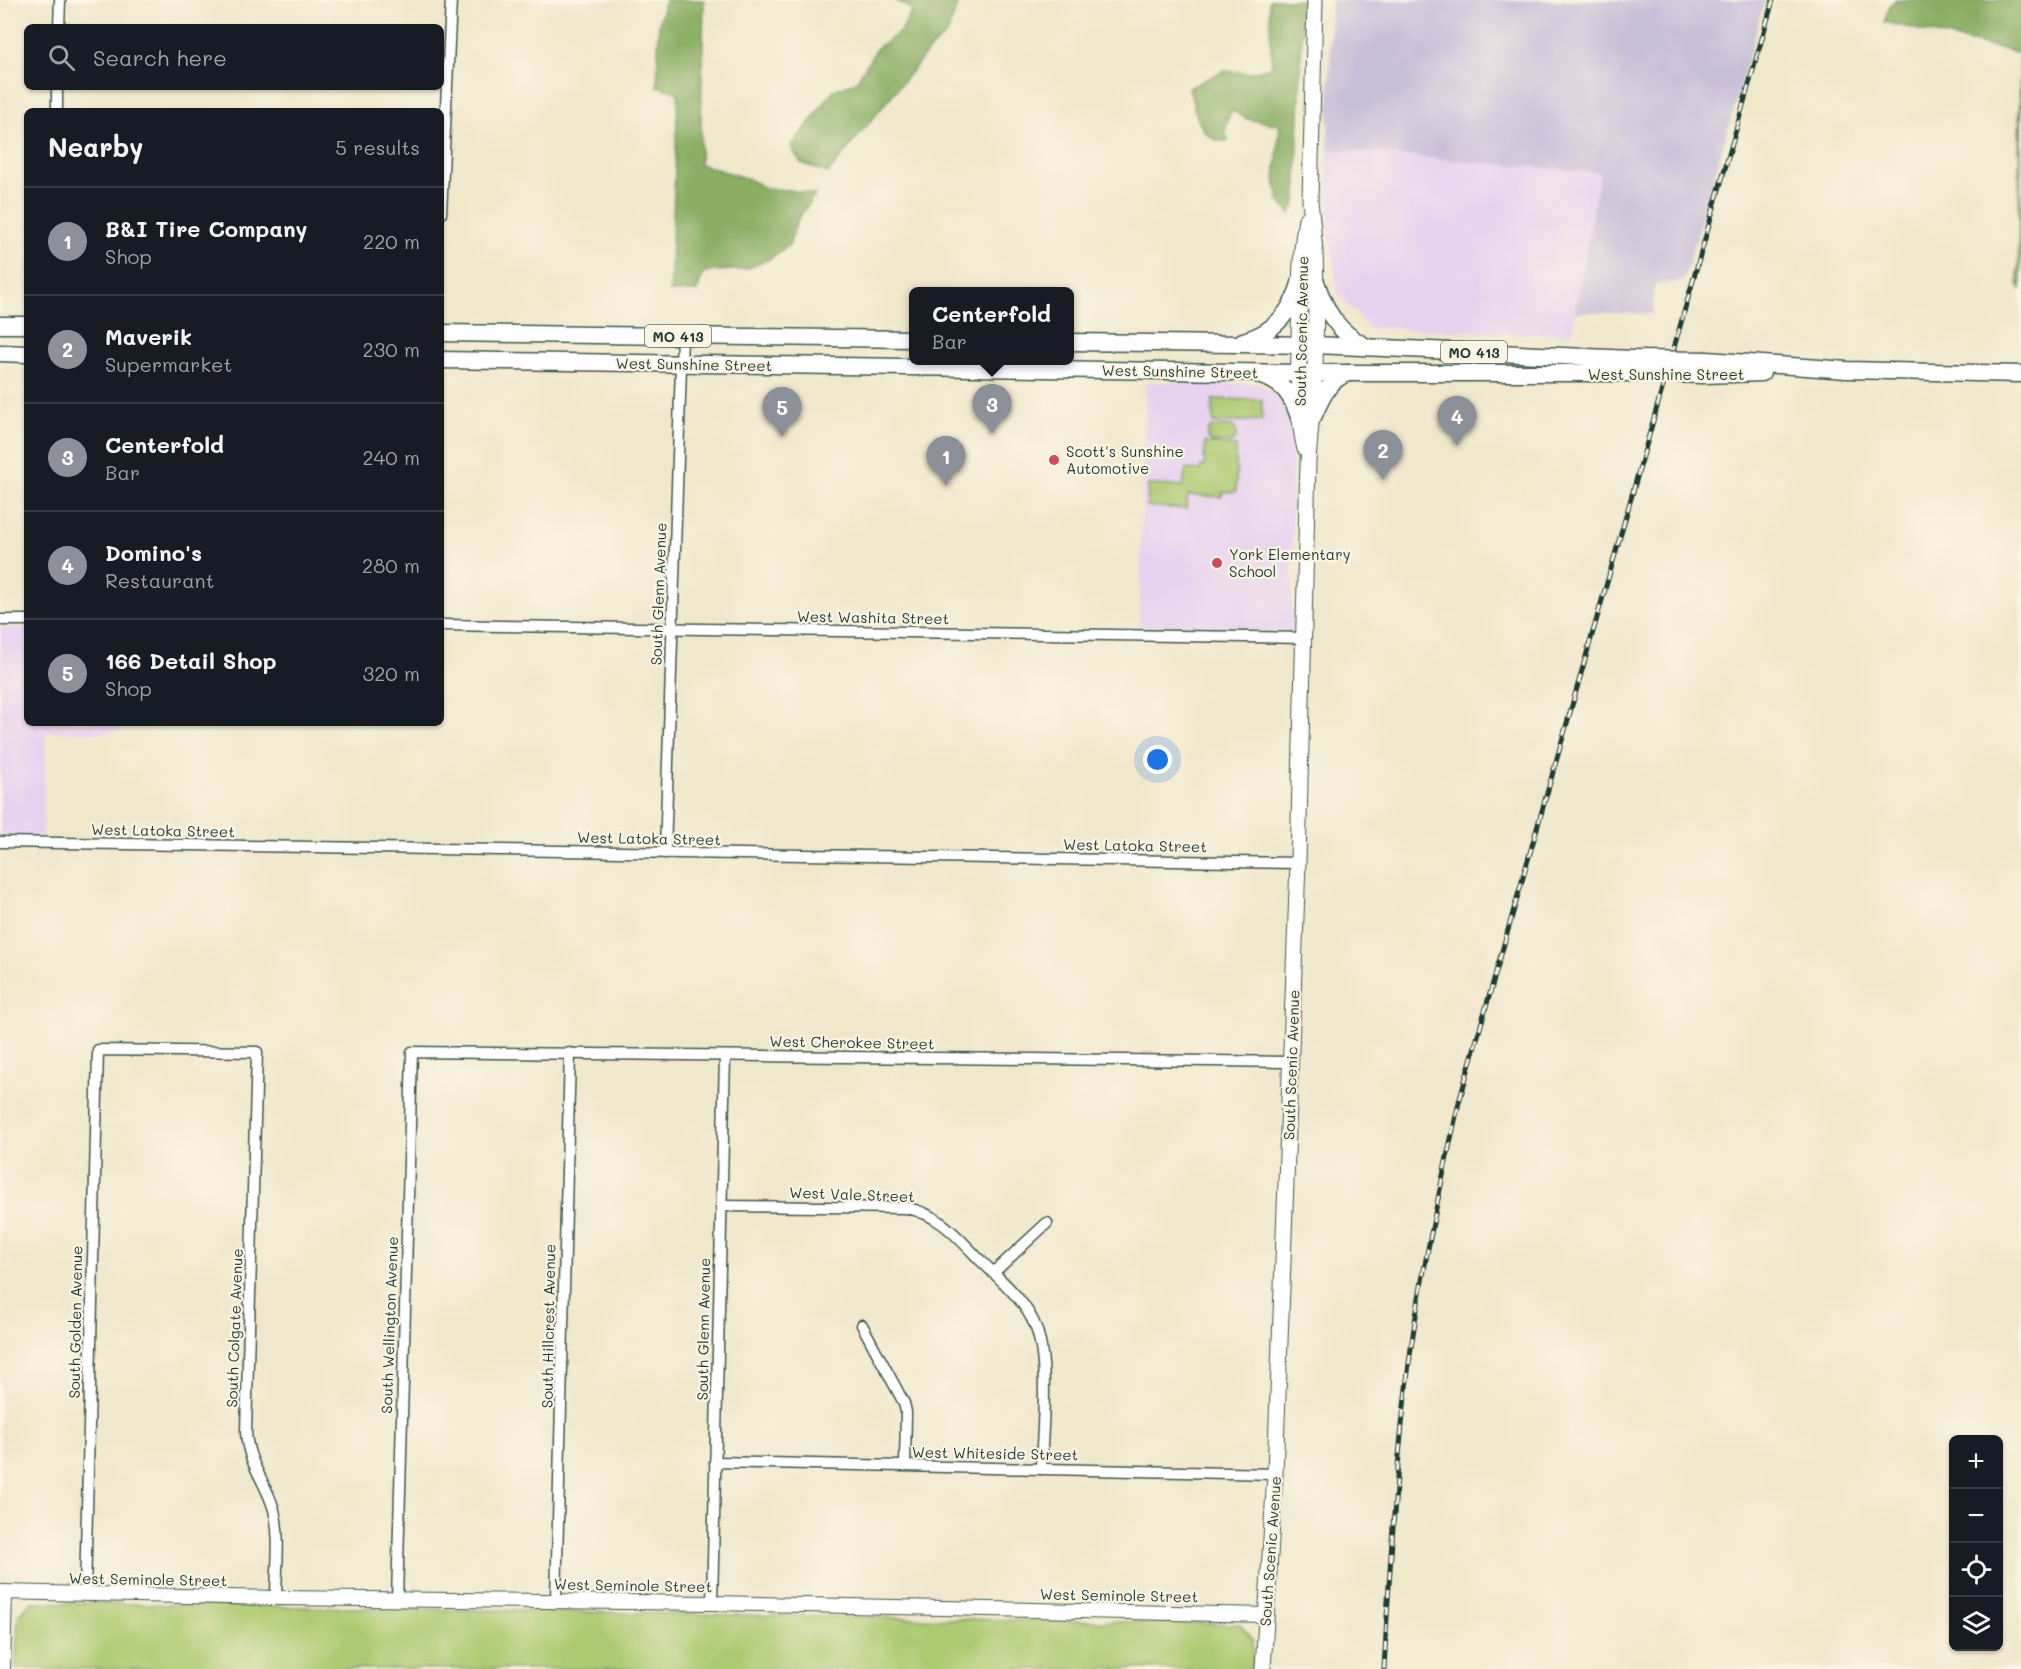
<!DOCTYPE html>
<meta charset="utf-8">
<style>
:root{--surface:#171b24;--page:#242831;--text:#f1f3f6;--muted:#9ea1a6;--line:#363941;--accent:#8c9099}
body{margin:0;font-family:Mali,sans-serif;background:var(--page);color:var(--text)}
.controls{position:absolute;right:18px;bottom:18px;display:grid;overflow:hidden;border-radius:9px;box-shadow:0 2px 4px #0004}
.controls button{width:54px;height:54px;display:grid;place-items:center;padding:0;border:0;border-bottom:2px solid var(--line);background:var(--surface);color:var(--text);font:30px sans-serif}
.you{position:absolute;left:1158px;top:760px;width:21px;height:21px;margin:-15px;border:4px solid #fff;border-radius:50%;background:#1a73e8;box-shadow:0 0 0 9px #1a73e833}
.badge{display:grid;place-items:center;width:39px;height:39px;border-radius:50%;background:var(--accent);color:#fff;font-size:20px;font-weight:700}
.pin{position:absolute;translate:-50% -50px;filter:drop-shadow(0 2px 3px #0008)}
.pin::after{content:'';position:absolute;top:32px;width:21px;height:18px;background:inherit;clip-path:polygon(0 0,100% 0,50% 100%)}
.popup{position:absolute;left:909px;top:287px;width:165px;height:78px;box-sizing:border-box;display:grid;place-content:center;border-radius:9px;background:var(--surface);filter:drop-shadow(0 2px 4px #0005);font-size:20px;white-space:nowrap;color:var(--muted)}
.popup b{font-size:22px;color:var(--text)}
.popup::after{content:'';position:absolute;left:50%;top:100%;margin-left:-12px;border:12px solid transparent;border-top-color:var(--surface)}
.list{margin:0;padding:0;list-style:none}
h2{display:flex;justify-content:space-between;align-items:center;height:78px;margin:0;padding:0 24px;font-size:26px}
h2 small{font-size:20px;font-weight:400;color:var(--muted)}
.list li{display:grid;grid-template-columns:39px 1fr auto;gap:18px;align-items:center;box-sizing:border-box;height:108px;padding:0 24px;border-top:2px solid var(--line)}
.list b{display:block;font-size:22px;white-space:nowrap}
.list p{margin:0;font-size:20px;white-space:nowrap;color:var(--muted)}
.list em{font-size:20px;font-style:normal;color:var(--muted)}
.icon{flex:none;width:33px;height:33px;fill:none;stroke:currentColor;stroke-width:2;stroke-linecap:round;stroke-linejoin:round}
.map{position:relative;flex:none;width:2021px;height:1669px;overflow:hidden}
.search{position:absolute;background:var(--surface);box-shadow:0 2px 4px #0004;left:24px;top:24px;width:420px;height:66px;display:flex;align-items:center;gap:15px;box-sizing:border-box;padding:0 21px;border-radius:9px;color:var(--muted);font-size:22px}
.panel{position:absolute;background:var(--surface);box-shadow:0 2px 4px #0004;left:24px;top:108px;width:420px;height:618px;border-radius:9px}
.map>svg:first-child{display:block}
.built{fill:#e7d2ef}
.industrial{fill:#c8bfd8}
.green{fill:#adcb72;stroke:#668453;stroke-width:1.5}
.forest{fill:#8aaf64;stroke:#54764c;stroke-width:1.5}
.lines{fill:none;stroke-linecap:round;stroke-linejoin:round}
.minor-casing{stroke:#3e574b;stroke-width:13}
.tertiary-casing{stroke:#3e574b;stroke-width:16}
.secondary-casing{stroke:#3e574b;stroke-width:17}
.primary-casing{stroke:#3e574b;stroke-width:19}
.minor{stroke:#fff;stroke-width:10}
.tertiary{stroke:#fff;stroke-width:14}
.secondary{stroke:#fff;stroke-width:15}
.primary{stroke:#fff;stroke-width:16}
.rail-casing{stroke:#1f3d34;stroke-width:5}
.rail{stroke:#fcf5e5;stroke-width:3;stroke-dasharray:9;stroke-linecap:butt}
.primary-bridge-casing{stroke:#3e574b;stroke-width:19;stroke-linecap:butt}
.primary-bridge{stroke:#fff;stroke-width:16}
.poi-dot{fill:#d1495b;stroke:#fcf5e5;stroke-width:2}
.labels{text-anchor:middle;dominant-baseline:central;stroke-width:4.5;stroke-linejoin:round;paint-order:stroke}
.shield{fill:#fcf5e5;stroke:#617469;stroke-width:1.5}
.shield-label{font-size:14px;font-weight:bold;fill:#1f3d34}
.street-label{font-size:15px;fill:#1f3d34;stroke:#fcf5e5}
.poi-label{font-size:15px;fill:#1f3d34;stroke:#fcf5e5;text-anchor:start}
</style>
<div class="map">
<svg width="2021" height="1669" viewBox="0 0 2021 1669">
<rect width="100%" height="100%" fill="#fcf5e5"/>
<filter id="ink" filterUnits="userSpaceOnUse"><feTurbulence type="fractalNoise" baseFrequency=".0167" numOctaves="2"/><feDisplacementMap in="SourceGraphic" scale="12" xChannelSelector="R" yChannelSelector="G"/><feConvolveMatrix kernelMatrix="1 2 1 2 8 2 1 2 1" color-interpolation-filters="sRGB"/></filter>
<filter id="wash" filterUnits="userSpaceOnUse"><feTurbulence type="fractalNoise" baseFrequency=".008" numOctaves="4" result="noise"/><feDisplacementMap in="SourceGraphic" scale="24" xChannelSelector="R" yChannelSelector="G"/><feGaussianBlur stdDeviation="1.35" result="paint"/><feColorMatrix in="noise" values="0 0 0 0 0 0 0 0 0 0 0 0 0 0 0 0 0 1.4 0 .05"/><feComposite in="paint" operator="in"/></filter>
<g filter="url(#wash)">
<rect width="100%" height="100%" fill="#f0e8cb"/>
<g class="built">
<path d="M1328,149L1601,173L1572,335L1368,328L1338,294L1328,226Z"/>
<path d="M1145,382L1258,384L1275,392L1289,404L1293,428L1292,632L1139,631Z"/>
<path d="M0,627L27,628V723H121V732H46L43,837L0,836Z"/>
</g>
<path class="industrial" d="M1331,0H1765L1684,281L1654,285L1653,314L1575,312L1600,173L1328,149Z"/>
<g class="green">
<path d="M1213,399L1262,400V420L1213,423Z"/>
<path d="M1232,426L1236,431V438L1232,442H1211L1208,439V431L1212,427Z"/>
<path d="M1205,443L1236,446V492H1223L1222,497L1188,495L1186,509L1147,506L1148,485L1183,486L1186,469L1201,470V466H1204Z"/>
<path d="M31,1602L1240,1624L1253,1641L1252,1669H16L18,1616Z"/>
</g>
<g class="forest">
<path d="M665,0H704L700,164L748,179L767,189L790,190L815,195L798,219L789,245L769,259L746,269L704,272L697,291L670,292L678,93L657,86L659,23Z"/>
<path d="M895,0H959L947,34L929,50L828,173L801,163L791,147L834,90L856,82L877,48L900,32L913,10Z"/>
<path d="M1269,0H1303L1296,203L1290,214L1279,201L1275,179L1280,125L1247,119L1231,110L1225,130L1228,141C1198,143 1196,111 1189,88L1223,71L1249,73L1272,67Z"/>
<path d="M1895,0H2021V290L2018,283L2020,53L1884,22L1890,6Z"/>
</g>
</g>
<g filter="url(#ink)">
<g class="lines">
<defs>
<g id="minor">
<path d="M59,27L60,0"/>
<path d="M57,111V87"/>
<path d="M441,214L451,0"/>
<path d="M0,620H27"/>
<path d="M441,625L1305,638"/>
<path d="M0,842L1298,863"/>
<path d="M665,853L682,336"/>
<path d="M721,1206L907,1208C938,1214 956,1235 977,1257C996,1276 1020,1295 1032,1319C1051,1353 1042,1429 1041,1469"/>
<path d="M993,1273L1047,1223"/>
<path d="M862,1325L904,1403L906,1412L905,1465"/>
<path d="M715,1462L1275,1474"/>
<path d="M85,1594L98,1050L257,1052L246,1432C248,1465 266,1481 274,1510C281,1538 276,1570 276,1598"/>
<path d="M397,1600L412,1052L1291,1062"/>
<path d="M556,1600L570,1053"/>
<path d="M712,1603L725,1056"/>
</g>
<g id="tertiary">
<path d="M0,1592L276,1598L712,1603L1266,1615"/>
<path d="M3,1669L5,1592"/>
</g>
<g id="secondary">
<path d="M1305,449C1296,413 1299,376 1299,339C1300,299 1299,259 1306,219"/>
<path d="M1263,1669L1275,1474L1298,863L1308,461L1315,373L1316,291L1315,251L1310,200L1315,0"/>
</g>
<g id="primary">
<path d="M1316,282C1325,310 1337,332 1365,346"/>
<path d="M0,325H27"/>
<path d="M441,333L914,339"/>
<path d="M1243,341C1274,333 1293,311 1301,280"/>
<path d="M1070,342L1315,345L1633,359"/>
<path d="M0,353L27,354"/>
<path d="M441,360L1299,373H1630"/>
<path d="M1707,360L1847,370L2021,374"/>
<path d="M1703,375L1762,373"/>
<path d="M1261,376C1283,382 1292,396 1299,417"/>
<path d="M1313,417C1321,399 1329,378 1349,373"/>
</g>
</defs>
<use href="#minor" class="minor-casing"/>
<use href="#tertiary" class="tertiary-casing"/>
<use href="#secondary" class="secondary-casing"/>
<use href="#primary" class="primary-casing"/>
<use href="#minor" class="minor"/>
<use href="#tertiary" class="tertiary"/>
<use href="#secondary" class="secondary"/>
<use href="#primary" class="primary"/>
<defs>
<path id="rail" d="M1384,1669C1390,1561 1397,1454 1411,1348C1423,1265 1441,1184 1459,1102L1773,0"/>
</defs>
<use href="#rail" class="rail-casing"/>
<use href="#rail" class="rail"/>
<defs>
<g id="primary-bridge">
<path d="M1633,359L1707,360"/>
<path d="M1630,373L1703,375"/>
</g>
</defs>
<use href="#primary-bridge" class="primary-bridge-casing"/>
<use href="#primary-bridge" class="primary-bridge"/>
</g>
</g>
<g class="poi-dot">
<circle cx="1054" cy="460" r="6"/>
<circle cx="1217" cy="563" r="6"/>
</g>
<g class="labels">
<g class="shield">
<rect x="645" y="325" width="66" height="22" rx="4.5"/>
<rect x="1441" y="341" width="66" height="22" rx="4.5"/>
</g>
<g class="shield-label">
<text x="678" y="336">MO 413</text>
<text x="1474" y="352">MO 413</text>
</g>
<g class="street-label">
<text transform="translate(1301 331) rotate(-89)">South Scenic Avenue</text>
<text transform="translate(694 364) rotate(1)">West Sunshine Street</text>
<text transform="translate(1180 371) rotate(1)">West Sunshine Street</text>
<text x="1666" y="374">West Sunshine Street</text>
<text transform="translate(658 594) rotate(-88)">South Glenn Avenue</text>
<text transform="translate(873 617) rotate(1)">West Washita Street</text>
<text transform="translate(163 830) rotate(1)">West Latoka Street</text>
<text transform="translate(649 838) rotate(1)">West Latoka Street</text>
<text transform="translate(1135 845) rotate(1)">West Latoka Street</text>
<text transform="translate(852 1042) rotate(1)">West Cherokee Street</text>
<text transform="translate(1291 1065) rotate(-88)">South Scenic Avenue</text>
<text transform="translate(852 1194) rotate(2)">West Vale Street</text>
<text transform="translate(75 1322) rotate(-89)">South Golden Avenue</text>
<text transform="translate(389 1325) rotate(-88)">South Wellington Avenue</text>
<text transform="translate(548 1326) rotate(-89)">South Hillcrest Avenue</text>
<text transform="translate(234 1328) rotate(-88)">South Colgate Avenue</text>
<text transform="translate(703 1329) rotate(-89)">South Glenn Avenue</text>
<text transform="translate(995 1453) rotate(1)">West Whiteside Street</text>
<text transform="translate(1270 1551) rotate(-86)">South Scenic Avenue</text>
<text transform="translate(148 1579) rotate(1)">West Seminole Street</text>
<text transform="translate(633 1585) rotate(1)">West Seminole Street</text>
<text transform="translate(1119 1595) rotate(1)">West Seminole Street</text>
</g>
<g class="poi-label">
<text x="1066" y="451">Scott's Sunshine<tspan x="1066" dy="17">Automotive</tspan></text>
<text x="1229" y="554">York Elementary<tspan x="1229" dy="17">School</tspan></text>
</g>
</g>
</svg>
<div class="controls">
<button>+</button>
<button>−</button>
<button><svg class="icon" aria-label="locate" viewBox="0 0 24 24"><circle cx="12" cy="12" r="6"/><path d="M12 2v4M12 18v4M2 12h4M18 12h4"/></svg></button>
<button><svg class="icon" aria-label="layers" viewBox="0 0 24 24"><path d="M12 4l9 5-9 5-9-5zM3 14l9 5 9-5"/></svg></button>
</div>
<div class="you"></div>
<div class="pin badge" style="left:946px;top:486px">1</div>
<div class="pin badge" style="left:1383px;top:480px">2</div>
<div class="pin badge" style="left:992px;top:434px">3</div>
<div class="popup"><b>Centerfold</b>Bar</div>
<div class="pin badge" style="left:1457px;top:446px">4</div>
<div class="pin badge" style="left:782px;top:437px">5</div>
<div class="search"><svg class="icon" aria-label="search" viewBox="0 0 24 24"><circle cx="10" cy="10" r="6"/><path d="M15 15l6 6"/></svg>Search here</div>
<section class="panel">
<h2>Nearby<small>5 results</small></h2>
<ul class="list">
<li><span class="badge">1</span><div><b>B&amp;I Tire Company</b><p>Shop</p></div><em>220 m</em></li>
<li><span class="badge">2</span><div><b>Maverik</b><p>Supermarket</p></div><em>230 m</em></li>
<li><span class="badge">3</span><div><b>Centerfold</b><p>Bar</p></div><em>240 m</em></li>
<li><span class="badge">4</span><div><b>Domino's</b><p>Restaurant</p></div><em>280 m</em></li>
<li><span class="badge">5</span><div><b>166 Detail Shop</b><p>Shop</p></div><em>320 m</em></li>
</ul>
</section>
</div>
